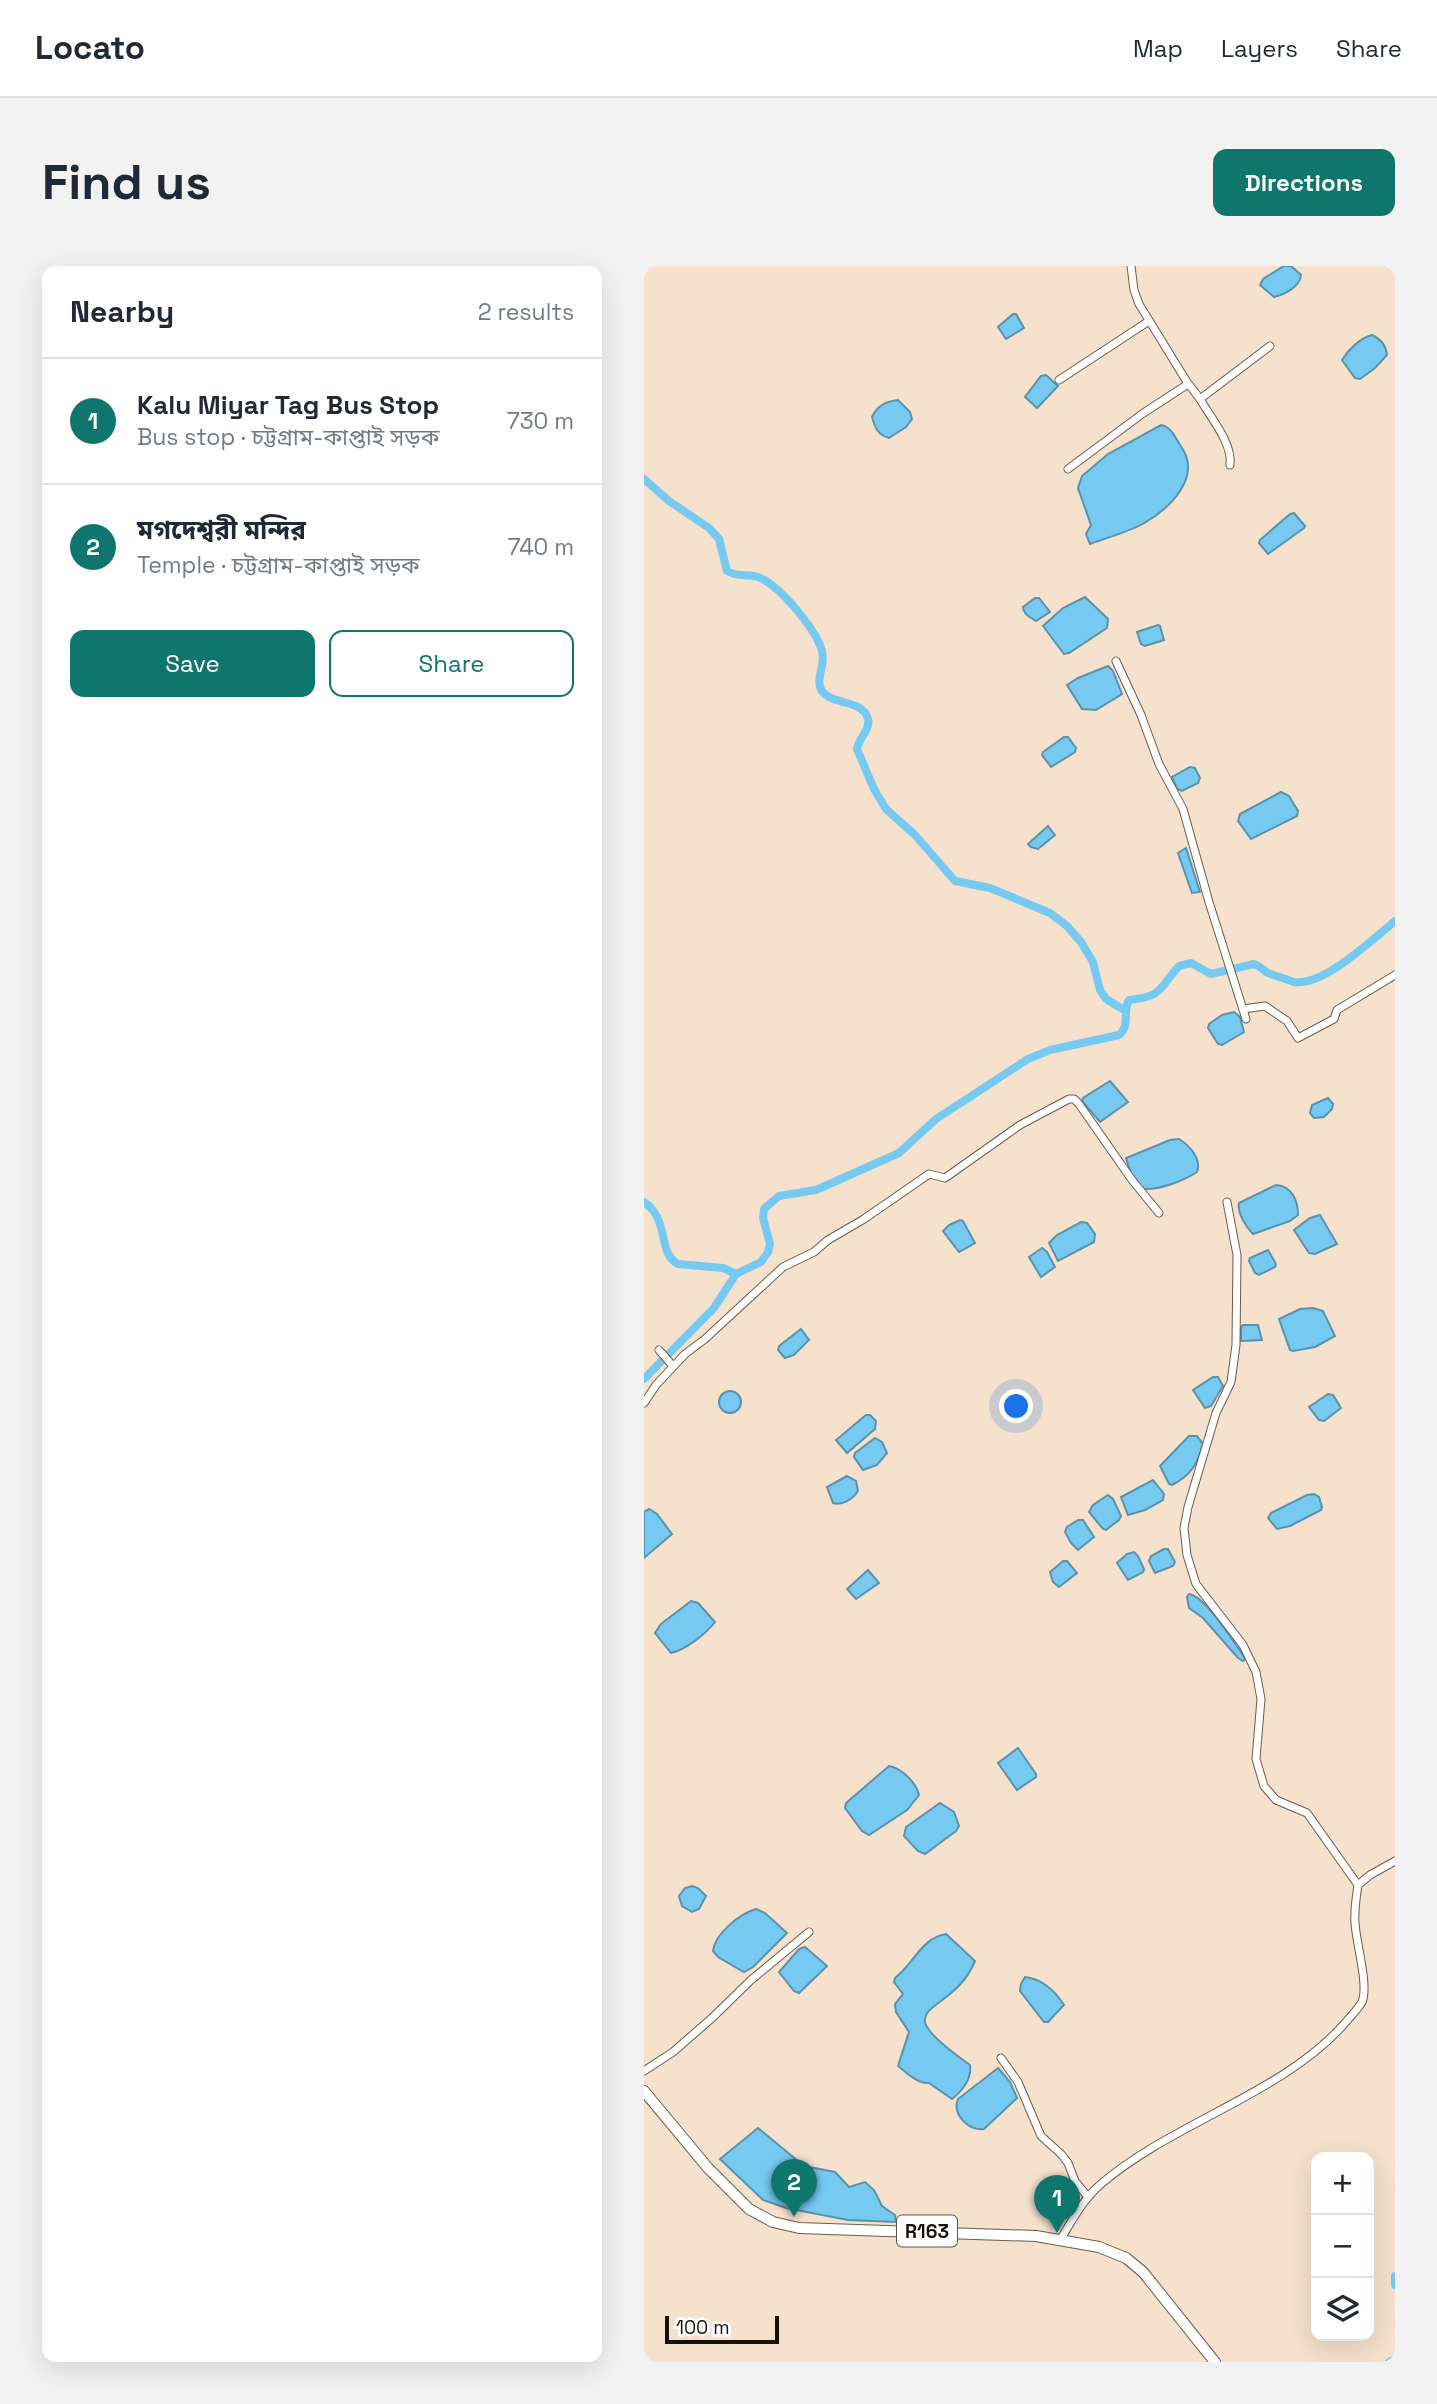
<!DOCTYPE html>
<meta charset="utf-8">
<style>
:root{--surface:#fff;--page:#f2f2f3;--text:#1f2937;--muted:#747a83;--line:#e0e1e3;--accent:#0f766e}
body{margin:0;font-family:"Space Grotesk","Noto Sans Bengali",sans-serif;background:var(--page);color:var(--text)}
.controls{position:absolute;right:21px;bottom:21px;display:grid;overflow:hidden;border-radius:14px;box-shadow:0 7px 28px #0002}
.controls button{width:63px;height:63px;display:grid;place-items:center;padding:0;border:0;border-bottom:2px solid var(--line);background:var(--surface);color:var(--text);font:35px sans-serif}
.scale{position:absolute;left:21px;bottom:18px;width:114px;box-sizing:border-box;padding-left:7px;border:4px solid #17110a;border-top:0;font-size:19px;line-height:24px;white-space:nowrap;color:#17110a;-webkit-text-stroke:5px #fff;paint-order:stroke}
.you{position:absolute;left:373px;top:1141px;width:24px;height:24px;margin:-18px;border:5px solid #fff;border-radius:50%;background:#1a73e8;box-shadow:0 0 0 10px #1a73e833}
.badge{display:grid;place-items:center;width:46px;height:46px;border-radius:50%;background:var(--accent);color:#fff;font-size:23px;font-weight:700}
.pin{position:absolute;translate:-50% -58px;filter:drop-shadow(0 2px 4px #0008)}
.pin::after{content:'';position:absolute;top:37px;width:24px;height:21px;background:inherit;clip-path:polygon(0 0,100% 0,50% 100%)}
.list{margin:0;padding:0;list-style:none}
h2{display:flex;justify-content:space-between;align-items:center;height:91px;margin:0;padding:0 28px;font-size:30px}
h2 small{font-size:23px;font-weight:400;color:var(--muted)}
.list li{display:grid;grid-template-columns:46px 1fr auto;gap:21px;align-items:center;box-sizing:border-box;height:126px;padding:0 28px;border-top:2px solid var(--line)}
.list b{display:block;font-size:26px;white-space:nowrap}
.list p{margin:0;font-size:23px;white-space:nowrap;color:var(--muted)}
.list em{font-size:23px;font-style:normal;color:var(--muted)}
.actions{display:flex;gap:14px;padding:21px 28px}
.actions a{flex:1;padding:16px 0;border:2px solid var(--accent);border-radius:14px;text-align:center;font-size:24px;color:var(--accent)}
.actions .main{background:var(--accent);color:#fff}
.icon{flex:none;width:38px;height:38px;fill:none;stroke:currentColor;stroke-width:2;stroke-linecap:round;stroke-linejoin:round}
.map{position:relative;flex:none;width:751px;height:2096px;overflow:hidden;border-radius:14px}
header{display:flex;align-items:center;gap:42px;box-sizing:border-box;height:98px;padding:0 35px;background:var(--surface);border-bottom:2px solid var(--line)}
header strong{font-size:33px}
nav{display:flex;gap:38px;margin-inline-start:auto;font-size:24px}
.intro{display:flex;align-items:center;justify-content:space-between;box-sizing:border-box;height:168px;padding:0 42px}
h1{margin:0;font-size:49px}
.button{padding:18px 32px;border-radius:14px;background:var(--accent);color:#fff;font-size:24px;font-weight:700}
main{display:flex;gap:42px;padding:0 42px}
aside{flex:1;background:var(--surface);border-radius:14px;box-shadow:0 7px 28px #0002}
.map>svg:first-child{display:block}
.water{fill:#76caf2;stroke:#5a92ac;stroke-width:2}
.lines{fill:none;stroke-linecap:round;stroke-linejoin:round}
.canal{stroke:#76caf2;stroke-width:8}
.minor-casing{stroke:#6c5b49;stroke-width:9}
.primary-casing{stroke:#6c5b49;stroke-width:12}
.minor{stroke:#fff;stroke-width:7}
.primary{stroke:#fff;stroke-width:10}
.labels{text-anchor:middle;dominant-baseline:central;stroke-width:7;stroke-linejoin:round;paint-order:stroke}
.shield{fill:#fff;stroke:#5d5854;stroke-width:2}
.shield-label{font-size:19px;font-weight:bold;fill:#17110a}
</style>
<header>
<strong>Locato</strong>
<nav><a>Map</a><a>Layers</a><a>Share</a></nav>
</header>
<div class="intro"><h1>Find us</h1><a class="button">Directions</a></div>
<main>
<aside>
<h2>Nearby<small>2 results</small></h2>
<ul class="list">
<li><span class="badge">1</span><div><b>Kalu Miyar Tag Bus Stop</b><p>Bus stop · চট্টগ্রাম-কাপ্তাই সড়ক</p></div><em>730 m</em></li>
<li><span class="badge">2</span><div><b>মগদেশ্বরী মন্দির</b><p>Temple · চট্টগ্রাম-কাপ্তাই সড়ক</p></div><em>740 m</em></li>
</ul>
<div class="actions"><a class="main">Save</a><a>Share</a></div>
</aside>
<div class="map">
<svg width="751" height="2096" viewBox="0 0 751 2096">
<rect width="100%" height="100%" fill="#f5e1cc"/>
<g class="water">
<path d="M640,0H647L657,9C656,21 641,28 630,31L616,19L619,13Z"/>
<path d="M369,48H372L380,62L362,73L354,61Z"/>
<path d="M728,69C737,73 742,79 743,89L731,102L716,113L711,112L698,94C704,84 716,72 728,69Z"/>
<path d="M402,109L414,120L393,142L381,131L397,110Z"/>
<path d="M254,134L266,146L268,153L262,161L245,172C234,169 231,162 228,151C233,140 242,135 254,134Z"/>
<path d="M517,159C528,161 532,173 538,182C557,211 527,241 502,256C486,266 464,271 446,278L442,268L447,259L434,222L438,210L464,188Z"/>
<path d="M650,247L661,260L660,262L624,288L615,277L616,274L646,248Z"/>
<path d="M441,331L464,353L463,362L425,387L420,388L399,360L419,342Z"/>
<path d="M391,332H395L406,346L392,355C387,352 379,348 379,341Z"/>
<path d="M514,359L516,360L520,374L501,380L497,378L493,366Z"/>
<path d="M464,400L469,405L478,428L452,444L438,443L423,419L434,412Z"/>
<path d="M420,471H424L432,482L431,486L407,501L398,489L399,486Z"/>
<path d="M546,501L551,502L556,512L554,517L538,525L533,523L528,511Z"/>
<path d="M637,526L645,530L654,545L653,550L607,573L594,555L596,548Z"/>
<path d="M404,560L411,569L394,583L387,581L384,578Z"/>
<path d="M542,582L556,626L548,627L534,587Z"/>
<path d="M590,746L596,751L600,766L578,779L574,778L564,762L565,758L578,749Z"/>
<path d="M466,815L484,836L456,856L438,835L439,832Z"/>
<path d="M684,832L689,838L688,843L680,851L670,852L666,847L668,839Z"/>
<path d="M535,873C546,880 558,893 553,906C539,915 516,924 499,923L488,911L482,892L526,874Z"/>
<path d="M632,919C648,920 654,935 654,949L646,955L609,968C602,961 593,947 595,937Z"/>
<path d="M676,949L693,978L671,988L665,987L650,964L666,952Z"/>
<path d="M316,954L319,955L331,977L315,986L299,965L305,959Z"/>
<path d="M437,956L443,957L451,968L450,976L414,995L405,977L413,969Z"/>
<path d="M398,982L403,986L411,1001L397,1011L385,991Z"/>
<path d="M624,984L632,998L631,1001L615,1009L611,1007L605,995L606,992Z"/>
<path d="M669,1042L679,1045L691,1070L671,1081L649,1085L646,1084L635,1053L656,1043Z"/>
<path d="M599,1059H614L618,1074L597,1075V1061Z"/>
<path d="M157,1063L165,1074L150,1089L141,1092L134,1084L135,1080Z"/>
<path d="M569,1111H574L579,1120L567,1140L561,1142L549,1124Z"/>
<circle cx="86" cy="1136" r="11"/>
<path d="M684,1128L689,1129L697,1142L680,1155L675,1154L665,1141Z"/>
<path d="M222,1149H226L232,1155L231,1163L203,1187L192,1174Z"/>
<path d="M545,1170H553L559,1178C554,1198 546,1210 528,1219L525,1218L516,1200Z"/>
<path d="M231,1172L238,1176L243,1187L233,1199L219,1204L210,1191L211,1187Z"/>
<path d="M203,1210L212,1215L214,1225C209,1233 198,1240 189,1237L183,1221Z"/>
<path d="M509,1214L520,1228L519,1234L501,1244L484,1249L477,1231Z"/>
<path d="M670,1228L675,1231L678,1241L677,1244L646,1260L633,1263L624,1252L627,1247L663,1229Z"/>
<path d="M464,1229L469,1233L477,1250L475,1254L462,1264L459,1263L445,1246L449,1239Z"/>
<path d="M5,1243L13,1248L28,1268L0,1292V1246Z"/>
<path d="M434,1254H439L450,1271L434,1284L427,1277L421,1266L423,1261Z"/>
<path d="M520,1283H524L531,1296L529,1300L511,1307L505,1295L507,1290Z"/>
<path d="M490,1286L494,1290L500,1303L499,1306L484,1314L473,1297L483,1288Z"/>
<path d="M419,1295H423L433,1307L415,1321L409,1316L406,1306Z"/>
<path d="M224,1304L235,1317L212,1333L203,1323Z"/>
<path d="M545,1328C561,1330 589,1375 599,1389L601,1393L599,1395L594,1392L559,1352L545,1342L543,1331Z"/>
<path d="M47,1335L54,1337L71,1356C62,1368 41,1384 27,1387L11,1367L17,1358Z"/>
<path d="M374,1482L392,1508V1511L373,1524L354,1497Z"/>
<path d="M245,1500C257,1502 272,1516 275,1529L263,1544L225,1569L218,1565L201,1542L202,1537Z"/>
<path d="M296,1537L310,1546L315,1560L312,1565L281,1588L274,1585L260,1570L262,1561Z"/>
<path d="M48,1620L54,1622L62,1630L55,1643L48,1646L38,1640L35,1630L41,1622Z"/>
<path d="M112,1643L121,1647L143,1667L109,1701L100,1706L74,1691L69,1685C71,1667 96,1648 112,1643Z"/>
<path d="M302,1668L331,1695C307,1754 234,1734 326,1799C328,1813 319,1824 308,1833L285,1817C274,1818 263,1807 254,1800L265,1766L252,1746L251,1738L259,1728L250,1716L251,1712C269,1699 277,1672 302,1668Z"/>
<path d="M161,1681L183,1700L155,1727L150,1725L135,1706L155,1683Z"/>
<path d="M381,1711C398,1713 411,1725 420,1739L404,1756H400L376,1725L377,1718Z"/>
<path d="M354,1802L366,1816L373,1832L340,1863C324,1865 308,1848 314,1833Z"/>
<path d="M114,1862L160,1900L191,1906L205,1921L221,1916L230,1924L238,1940L251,1949L252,1956L204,1954L142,1942L119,1934L76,1893Z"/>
</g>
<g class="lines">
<g class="canal">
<path d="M0,213L25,235L65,262L75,273L83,305C94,312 103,307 114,311C135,319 167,358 176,379C184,397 172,409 176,421C183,441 218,431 224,453C227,463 214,473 213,483L230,523L242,543L271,569L311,615L346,622L406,647L423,660L437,676L449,696L456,724L462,733L482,745"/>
<path d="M0,936C26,953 13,987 34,998L79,1002L92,1008"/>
<path d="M0,1113L70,1042L92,1008L117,996L124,986L126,978L119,952L120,943L135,930L172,924L255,887L292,853L384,793L406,784L475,769C487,759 478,745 485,734C520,730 514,723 535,700L547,697L567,708L610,698C616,700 619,704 624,707C626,708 647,715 650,716C679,721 729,673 751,655"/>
<path d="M751,2010V2019"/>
<path d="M745,2096L751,2093"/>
</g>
<defs>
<g id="minor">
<path d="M487,0L490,24L495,38L543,116L556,133L626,80"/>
<path d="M415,114L505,55"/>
<path d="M556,133C566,151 589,177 586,199"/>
<path d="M424,203L498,148L544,118"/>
<path d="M472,395L497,449L515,498L539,543L565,636L602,753"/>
<path d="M599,743L621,740L643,755L654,772L690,753L693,744L751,709"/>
<path d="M583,936L593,989L592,1079L587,1116L572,1147L544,1241L540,1262L543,1289L552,1318L599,1379L612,1406L617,1433L612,1493L620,1520L632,1534L663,1547L714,1619"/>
<path d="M15,1084L29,1100"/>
<path d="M0,1137L12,1119L41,1088L61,1073L139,1001L170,986L184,974L220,953L285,908L301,912L376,859L425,833H430L435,838L488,914L515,947"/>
<path d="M357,1792L374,1816L397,1870L417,1888L424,1897L431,1915L444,1931"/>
<path d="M0,1805L29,1786L68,1752L107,1714L165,1666"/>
<path d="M416,1974C428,1955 439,1933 457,1918C529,1856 639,1828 701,1757C707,1750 714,1743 718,1736C725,1719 712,1677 711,1657C710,1644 712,1632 714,1619L726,1609L751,1595"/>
</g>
<path id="primary" d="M0,1825L64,1902L105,1943L129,1956L155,1962L392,1970L455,1981L482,1992L499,2006L571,2096"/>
</defs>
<use href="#minor" class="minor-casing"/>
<use href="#primary" class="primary-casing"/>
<use href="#minor" class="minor"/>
<use href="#primary" class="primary"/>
</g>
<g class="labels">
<rect class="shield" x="253" y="1949.5" width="60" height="31" rx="5"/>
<g class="shield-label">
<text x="283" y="1965">R163</text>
</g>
</g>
</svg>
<div class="controls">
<button>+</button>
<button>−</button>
<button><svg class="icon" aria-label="layers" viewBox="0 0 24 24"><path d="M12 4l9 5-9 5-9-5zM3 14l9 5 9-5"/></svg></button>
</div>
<div class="scale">100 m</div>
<div class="you"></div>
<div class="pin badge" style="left:413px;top:1967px">1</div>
<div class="pin badge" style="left:150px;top:1951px">2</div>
</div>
</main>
